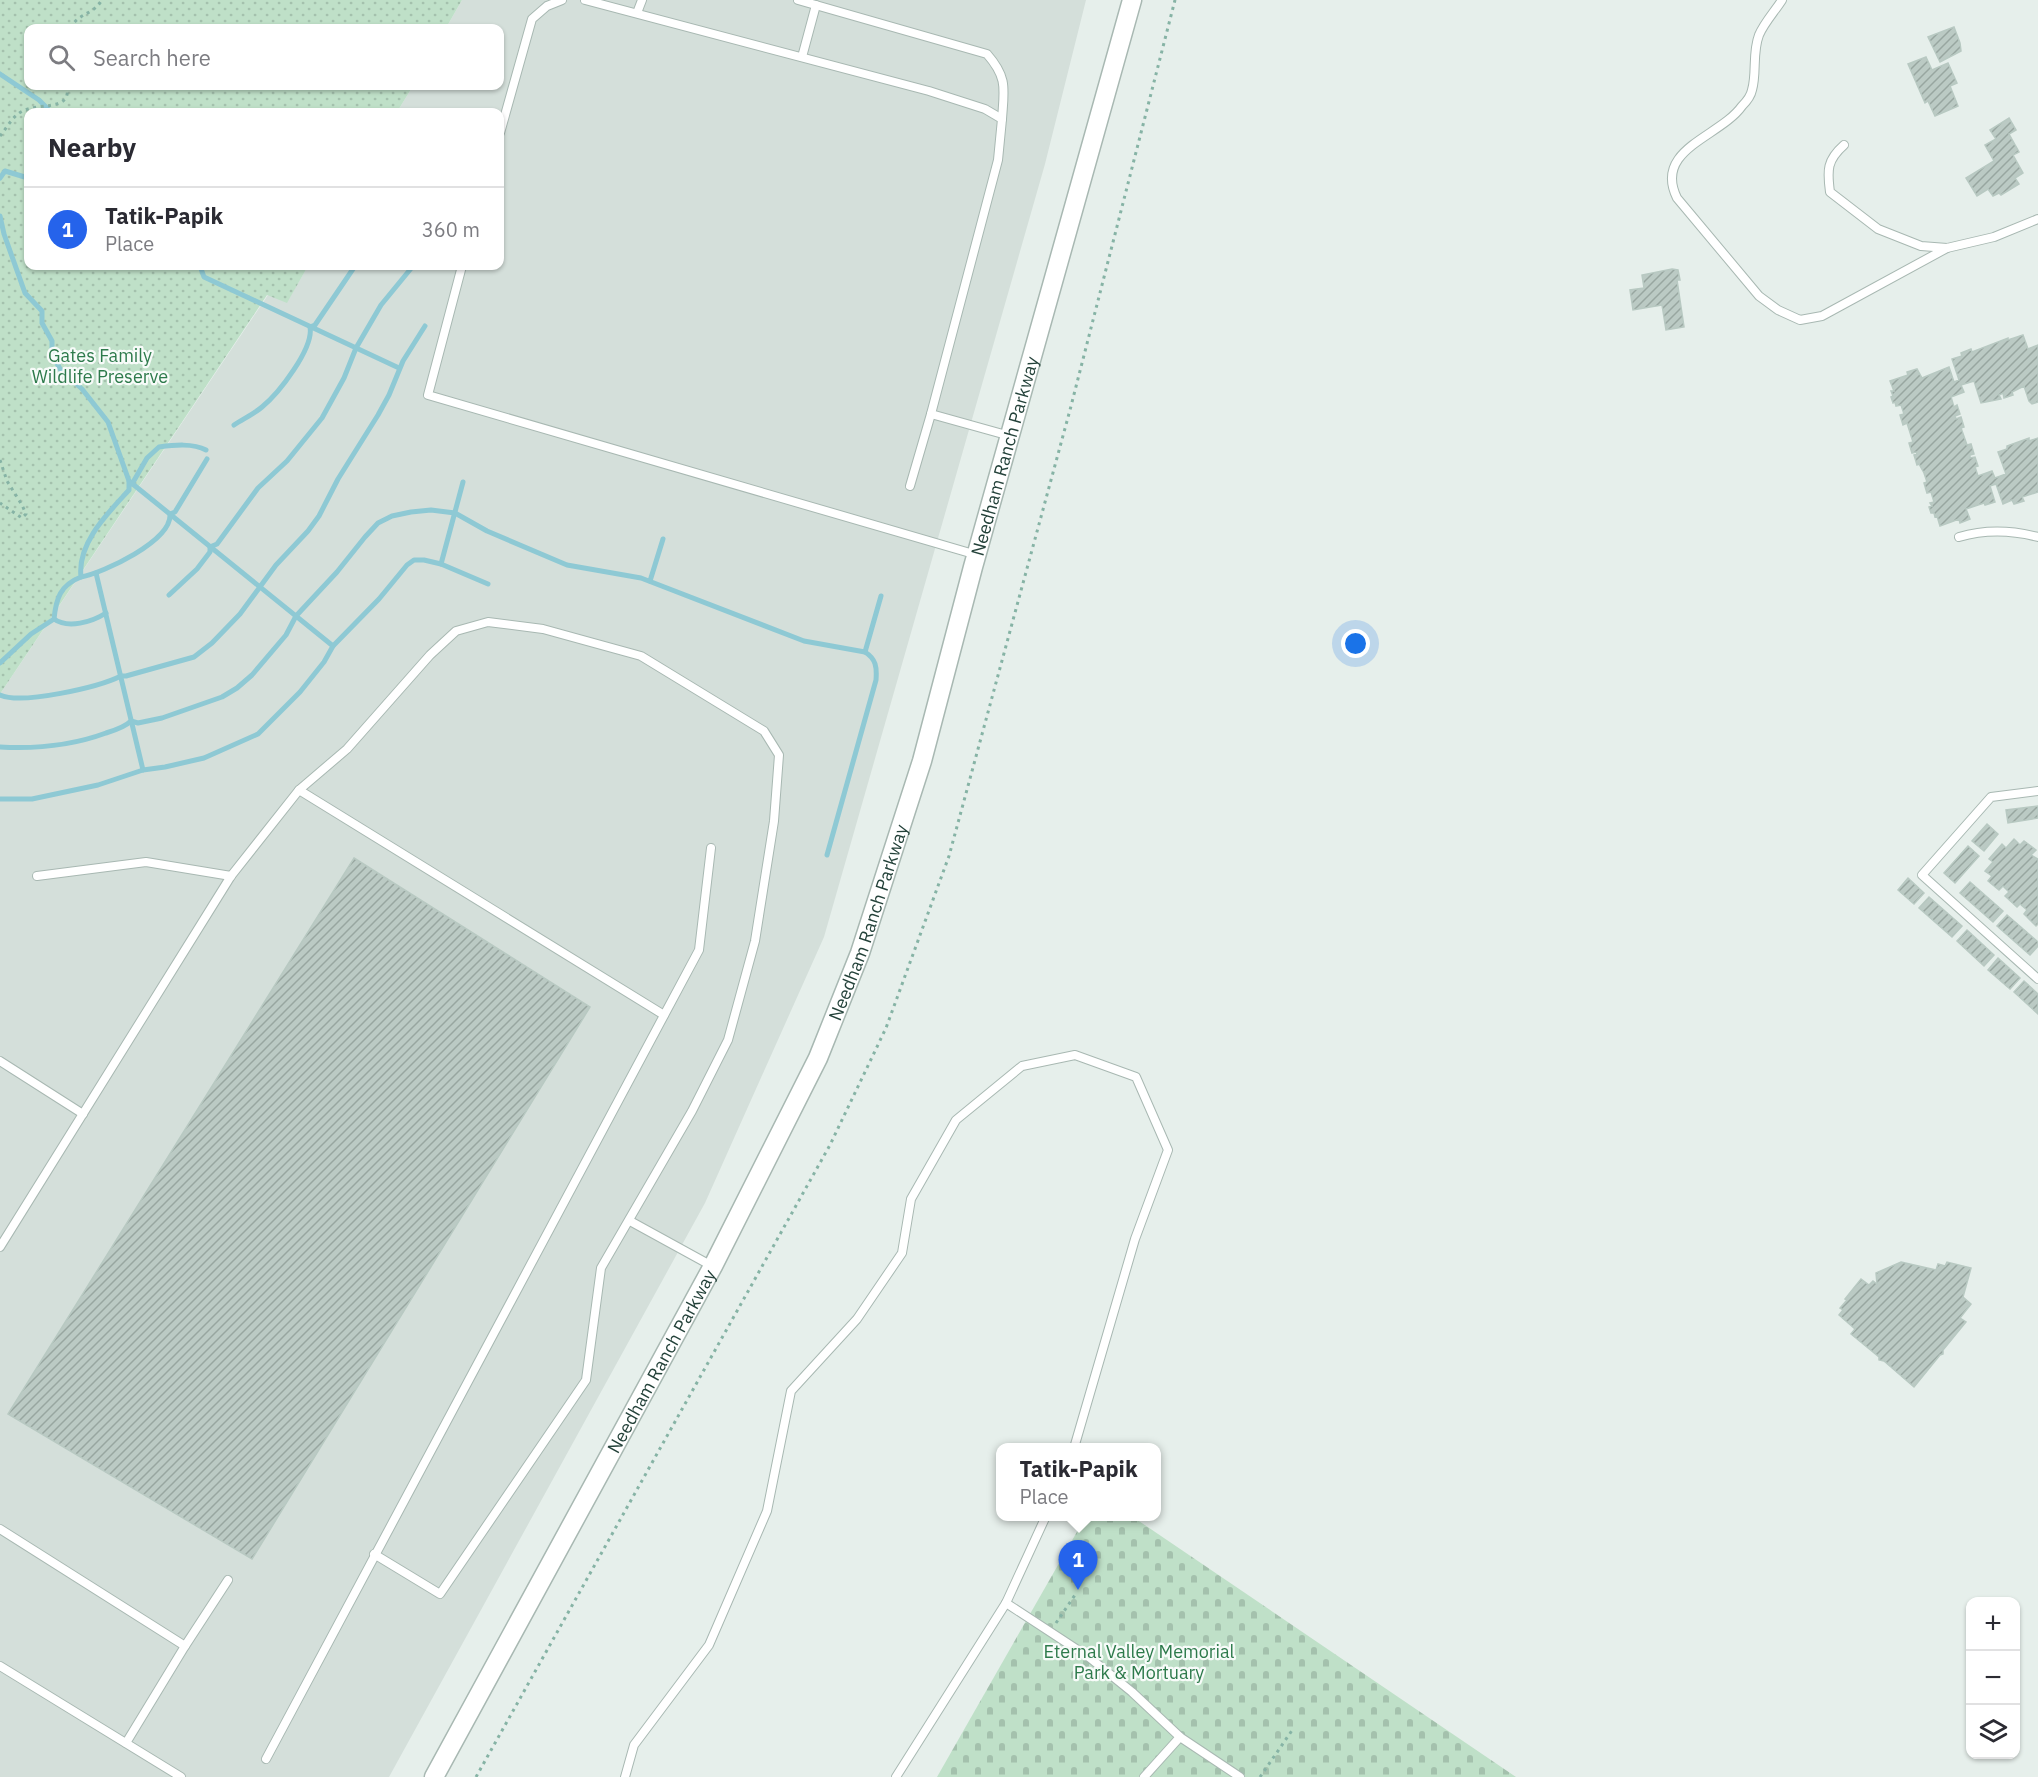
<!DOCTYPE html>
<meta charset="utf-8">
<style>
:root{--surface:#fff;--page:#f2f2f3;--text:#2b2b33;--muted:#7c7c81;--line:#e1e1e2;--accent:#2563eb}
body{margin:0;font-family:"IBM Plex Sans",sans-serif;background:var(--page);color:var(--text)}
.controls{position:absolute;right:18px;bottom:18px;display:grid;overflow:hidden;border-radius:12px;box-shadow:0 2px 4px #0004}
.controls button{width:54px;height:54px;display:grid;place-items:center;padding:0;border:0;border-bottom:2px solid var(--line);background:var(--surface);color:var(--text);font:30px sans-serif}
.you{position:absolute;left:1356px;top:644px;width:21px;height:21px;margin:-15px;border:4px solid #fff;border-radius:50%;background:#1a73e8;box-shadow:0 0 0 9px #1a73e833}
.badge{display:grid;place-items:center;width:39px;height:39px;border-radius:50%;background:var(--accent);color:#fff;font-size:20px;font-weight:700}
.pin{position:absolute;translate:-50% -50px;filter:drop-shadow(0 2px 3px #0008)}
.pin::after{content:'';position:absolute;top:32px;width:21px;height:18px;background:inherit;clip-path:polygon(0 0,100% 0,50% 100%)}
.popup{position:absolute;left:996px;top:1443px;width:165px;height:78px;box-sizing:border-box;display:grid;place-content:center;border-radius:12px;background:var(--surface);filter:drop-shadow(0 2px 4px #0005);font-size:20px;white-space:nowrap;color:var(--muted)}
.popup b{font-size:22px;color:var(--text)}
.popup::after{content:'';position:absolute;left:50%;top:100%;margin-left:-12px;border:12px solid transparent;border-top-color:var(--surface)}
.list{margin:0;padding:0;list-style:none}
h2{display:flex;justify-content:space-between;align-items:center;height:78px;margin:0;padding:0 24px;font-size:26px}
h2 small{font-size:20px;font-weight:400;color:var(--muted)}
.list li{display:grid;grid-template-columns:39px 1fr auto;gap:18px;align-items:center;box-sizing:border-box;height:84px;padding:0 24px;border-top:2px solid var(--line)}
.list b{display:block;font-size:22px;white-space:nowrap}
.list p{margin:0;font-size:20px;white-space:nowrap;color:var(--muted)}
.list em{font-size:20px;font-style:normal;color:var(--muted)}
.icon{flex:none;width:33px;height:33px;fill:none;stroke:currentColor;stroke-width:2;stroke-linecap:round;stroke-linejoin:round}
.map{position:relative;flex:none;width:2038px;height:1777px;overflow:hidden}
.search{position:absolute;background:var(--surface);box-shadow:0 2px 4px #0004;left:24px;top:24px;width:480px;height:66px;display:flex;align-items:center;gap:15px;box-sizing:border-box;padding:0 21px;border-radius:12px;color:var(--muted);font-size:22px}
.panel{position:absolute;background:var(--surface);box-shadow:0 2px 4px #0004;left:24px;top:108px;width:480px;height:162px;border-radius:12px}
.map>svg:first-child{display:block}
.built{fill:#d4dfda}
.cemetery{fill:url(#cemetery-stones)}
.park{fill:url(#park-dots)}
.lines{fill:none;stroke-linecap:round;stroke-linejoin:round}
.stream{stroke:#8ec9d4;stroke-width:5}
.building{fill:url(#building-hatch);stroke:#b8c9c2;stroke-width:1.5}
.service-casing{stroke:#a8b8b2;stroke-width:10}
.tertiary-casing{stroke:#a8b8b2;stroke-width:21}
.path{stroke:#86b3a5;stroke-width:3;stroke-dasharray:3 4.5;stroke-linecap:butt}
.service{stroke:#fff;stroke-width:8}
.tertiary{stroke:#fff;stroke-width:18}
.labels{text-anchor:middle;dominant-baseline:central;stroke-width:4.5;stroke-linejoin:round;paint-order:stroke}
.park-label{font-size:18px;fill:#2d7a4b;stroke:#f7fbf9}
.street-label{font-size:18px;fill:#24423a;stroke:#f7fbf9}
</style>
<div class="map">
<svg width="2038" height="1777" viewBox="0 0 2038 1777">
<defs>
<pattern id="cemetery-stones" width="16" height="16" patternUnits="userSpaceOnUse" patternTransform="scale(1.5)"><rect width="16" height="16" fill="#bfe0c8"/><path d="M2 7V4a2 2 0 0 1 4 0v3zM10 15v-3a2 2 0 0 1 4 0v3z" fill="#a4c1ad"/></pattern>
<pattern id="park-dots" width="8" height="8" patternUnits="userSpaceOnUse" patternTransform="scale(1.5)"><rect width="8" height="8" fill="#bfe0c8"/><path d="M2 2h.1M6 6h.1" fill="none" stroke="#a4c1ad" stroke-width="1.8" stroke-linecap="round"/></pattern>
<pattern id="building-hatch" width="6" height="6" patternUnits="userSpaceOnUse" patternTransform="scale(1.5)"><rect width="6" height="6" fill="#bbcac4"/><path d="M-1 1l2-2M0 6l6-6M5 7l2-2" fill="none" stroke="#98a6a0"/></pattern>
</defs>
<rect width="100%" height="100%" fill="#e6efeb"/>
<path class="built" d="M462,0H1086L1045,164L824,937L705,1203L389,1777H0V694L268,295L287,302L308,266H500V112H397L413,86H500V28H446Z"/>
<path class="cemetery" d="M1086,1516L1133,1517L1516,1777H937Z"/>
<path class="park" d="M0,0H462L446,28H28V86H413L397,112H28V266H308L287,303L267,295L0,694Z"/>
<g class="lines">
<g class="stream">
<path d="M0,74L39,100L51,112"/>
<path d="M0,178L5,171L28,178"/>
<path d="M0,216L4,234L25,293L42,311V323L52,341V354L60,369L82,389L108,422L129,481L333,646"/>
<path d="M200,266L204,277L399,368"/>
<path d="M234,425C243,419 254,414 262,407C279,393 314,348 310,327L315,325L355,266"/>
<path d="M132,484L147,458L159,447C174,445 193,443 206,450"/>
<path d="M441,564L463,482"/>
<path d="M96,573L143,770"/>
<path d="M81,577C103,573 172,541 170,514L175,512L207,459"/>
<path d="M650,581L663,539"/>
<path d="M169,595L197,569L210,552V547L217,544L258,488L287,461L322,418L344,378L356,348L381,305L413,266"/>
<path d="M54,619C68,629 92,622 106,613"/>
<path d="M865,652L881,596"/>
<path d="M0,663L31,634L54,619C56,599 60,585 81,577C77,543 108,513 129,490V482"/>
<path d="M0,695C22,705 99,687 121,676H126L194,657L212,643L240,614L276,565L308,531L319,516L338,479L378,415L389,395L403,361L425,326"/>
<path d="M0,747C37,749 71,746 106,733C116,730 125,727 131,721L138,723L162,718L222,697L237,688L252,675L286,635L296,616L337,572L365,537L378,523L392,516L411,512L431,510L455,513L487,531L567,565L641,578L804,641L865,652C876,659 877,667 876,680L827,855"/>
<path d="M0,799H32L98,785L143,770L165,767L204,758L258,734L300,692L324,662L333,646L379,599L407,565L414,560H424L441,564L488,584"/>
</g>
</g>
<g class="building">
<path d="M1954,27L1960,43L1961,51L1940,62L1928,37Z"/>
<path d="M1926,57L1932,70L1948,63L1957,83L1950,86L1958,106L1935,116L1928,101L1925,103L1908,64Z"/>
<path d="M2009,118L2016,130L2009,134L2019,152L2013,155L2023,173L2015,178L2019,184L2001,195L1999,193L1993,196L1988,189L1977,196L1966,178L1994,161L1985,145L1996,139L1990,130Z"/>
<path d="M1672,269L1678,270L1680,280H1677L1684,327L1666,330L1662,305L1633,310L1630,290L1644,288L1642,275Z"/>
<path d="M2023,335L2028,349L2038,345V402L2032,404L2029,401L2024,386L2012,392L2013,395L2004,398L2003,393L1999,395L2001,399L1981,403L1974,381L1961,385L1964,392L1951,397L1954,407L1957,405L1960,414L1955,416L1956,419L1961,417L1964,427L1961,428L1967,445L1971,444L1974,454L1970,455V458L1975,457L1978,466L1975,467L1978,476L1992,471L1995,478L2006,474L1998,452L2007,449V446L2029,438V441L2038,438V492L2022,497L2024,501L2014,504L2012,500L2003,504L1996,484L1990,486L1995,502L1985,505L1984,503L1966,509L1970,519L1960,523L1959,519L1940,526L1937,516L1935,517L1934,513H1931L1929,507L1932,506L1930,503L1934,502L1931,492L1927,493L1924,483L1927,482L1924,473L1919,464L1917,465L1914,455L1917,454L1916,452L1912,453L1909,443L1913,442L1907,423L1903,425L1900,415L1904,414L1901,405L1896,406L1895,402L1893,403L1891,397L1893,396L1891,391H1894L1890,381L1908,375L1907,372L1917,369L1922,378L1949,367L1954,382L1959,380L1952,359L1962,356L1961,353L1971,349L1972,352L2008,338V340Z"/>
<path d="M2038,806V818L2008,823L2006,810Z"/>
<path d="M1987,824L1998,834L1984,851L1972,841Z"/>
<path d="M2014,839L2020,845L2024,841L2036,850L2031,855L2038,859V924L2036,926L2024,914L2027,910L2020,904L2017,907L2005,896L2009,892L2003,886L1999,890L1988,881L1992,876L1985,871L1993,862L1989,859L2002,844L2006,848Z"/>
<path d="M1968,846L1979,856L1955,883L1944,873Z"/>
<path d="M354,858L590,1007L252,1559L8,1414Z"/>
<path d="M1908,878L1924,893L1914,904L1898,890Z"/>
<path d="M1970,882L2003,911L1993,922L1960,893Z"/>
<path d="M1929,897L1962,926L1952,937L1919,908Z"/>
<path d="M2007,915L2038,942V946L2030,955L1997,926Z"/>
<path d="M1967,930L1994,955L1984,966L1957,941Z"/>
<path d="M1998,958L2020,978L2010,989L1988,970Z"/>
<path d="M2024,981L2038,994V1014L2014,992Z"/>
<path d="M1901,1262L1936,1270L1938,1264L1945,1266L1947,1262L1971,1268L1963,1297L1971,1304L1960,1318L1966,1322L1943,1350V1354L1940,1355L1914,1387L1884,1361L1879,1360V1357L1851,1334L1855,1329L1839,1315L1843,1310L1840,1308L1847,1300L1845,1299L1861,1279L1869,1285L1873,1281L1877,1284L1876,1273Z"/>
</g>
<g class="lines">
<defs>
<g id="service">
<path d="M585,0L929,91L985,109L1002,119L998,160L931,414L910,486"/>
<path d="M798,0L987,54C1008,78 1004,89 1002,119"/>
<path d="M1782,0C1775,11 1764,23 1759,35C1752,53 1757,73 1752,90C1751,95 1746,102 1742,106C1720,137 1653,149 1677,198L1759,296L1778,310L1800,320L1822,316L1947,248"/>
<path d="M637,13L642,0"/>
<path d="M802,57L816,5"/>
<path d="M500,133L532,19L547,6L562,0"/>
<path d="M1844,145C1827,160 1827,170 1830,192L1878,229L1921,246L1947,248L1994,237L2038,219"/>
<path d="M462,266L428,395L977,555"/>
<path d="M931,414L1010,436"/>
<path d="M1959,537C1986,529 2011,530 2038,537"/>
<path d="M299,790L664,1015"/>
<path d="M2038,791L1991,797L1922,875L2038,979"/>
<path d="M37,876L146,862L231,876"/>
<path d="M0,1061L83,1114"/>
<path d="M630,1221L712,1266"/>
<path d="M0,1247L231,876L299,790L347,749L430,655L456,631L488,622L543,629L641,656L764,731L779,755L774,821L755,941L728,1040L692,1111L601,1268L586,1380L440,1594L374,1554"/>
<path d="M0,1529L185,1646L228,1580"/>
<path d="M1006,1603L1090,1658L1132,1692L1180,1737L1240,1777"/>
<path d="M0,1666L181,1777"/>
<path d="M126,1743L185,1646"/>
<path d="M266,1759L699,950L711,848"/>
<path d="M625,1777L634,1745L709,1645L767,1511L791,1391L857,1319L902,1253L911,1199L956,1120L1022,1066L1075,1055L1136,1077L1168,1150L1135,1239L1074,1448"/>
<path d="M896,1777L1006,1603L1046,1516"/>
<path d="M1144,1777L1180,1737"/>
</g>
<g id="tertiary">
<path id="s1" d="M434,1777L713,1266L818,1058L860,953L922,761L973,567L1132,0"/>
</g>
</defs>
<use href="#service" class="service-casing"/>
<use href="#tertiary" class="tertiary-casing"/>
<g class="path">
<path d="M70,28C80,12 93,15 102,0"/>
<path d="M0,136C6,129 11,119 18,114C35,100 72,114 67,86"/>
<path d="M0,460L7,481L22,505L26,514L22,518L0,503"/>
<path d="M1056,1623L1075,1595"/>
<path d="M476,1777L830,1145L886,1028L949,856L1070,410L1175,0"/>
<path d="M1260,1777L1293,1729"/>
</g>
<use href="#service" class="service"/>
<use href="#tertiary" class="tertiary"/>
</g>
<g class="labels">
<g class="park-label">
<text x="100" y="355">Gates Family<tspan x="100" dy="21">Wildlife Preserve</tspan></text>
<text x="1139" y="1651">Eternal Valley Memorial<tspan x="1139" dy="21">Park &amp; Mortuary</tspan></text>
</g>
<g class="street-label">
<text stroke="none"><textPath href="#s1" startOffset="1446">Needham Ranch Parkway</textPath></text>
<text stroke="none"><textPath href="#s1" startOffset="960">Needham Ranch Parkway</textPath></text>
<text stroke="none"><textPath href="#s1" startOffset="474">Needham Ranch Parkway</textPath></text>
</g>
</g>
</svg>
<div class="controls">
<button>+</button>
<button>−</button>
<button><svg class="icon" aria-label="layers" viewBox="0 0 24 24"><path d="M12 4l9 5-9 5-9-5zM3 14l9 5 9-5"/></svg></button>
</div>
<div class="you"></div>
<div class="pin badge" style="left:1078px;top:1590px">1</div>
<div class="popup"><b>Tatik-Papik</b>Place</div>
<div class="search"><svg class="icon" aria-label="search" viewBox="0 0 24 24"><circle cx="10" cy="10" r="6"/><path d="M15 15l6 6"/></svg>Search here</div>
<section class="panel">
<h2>Nearby<small></small></h2>
<ul class="list">
<li><span class="badge">1</span><div><b>Tatik-Papik</b><p>Place</p></div><em>360 m</em></li>
</ul>
</section>
</div>
